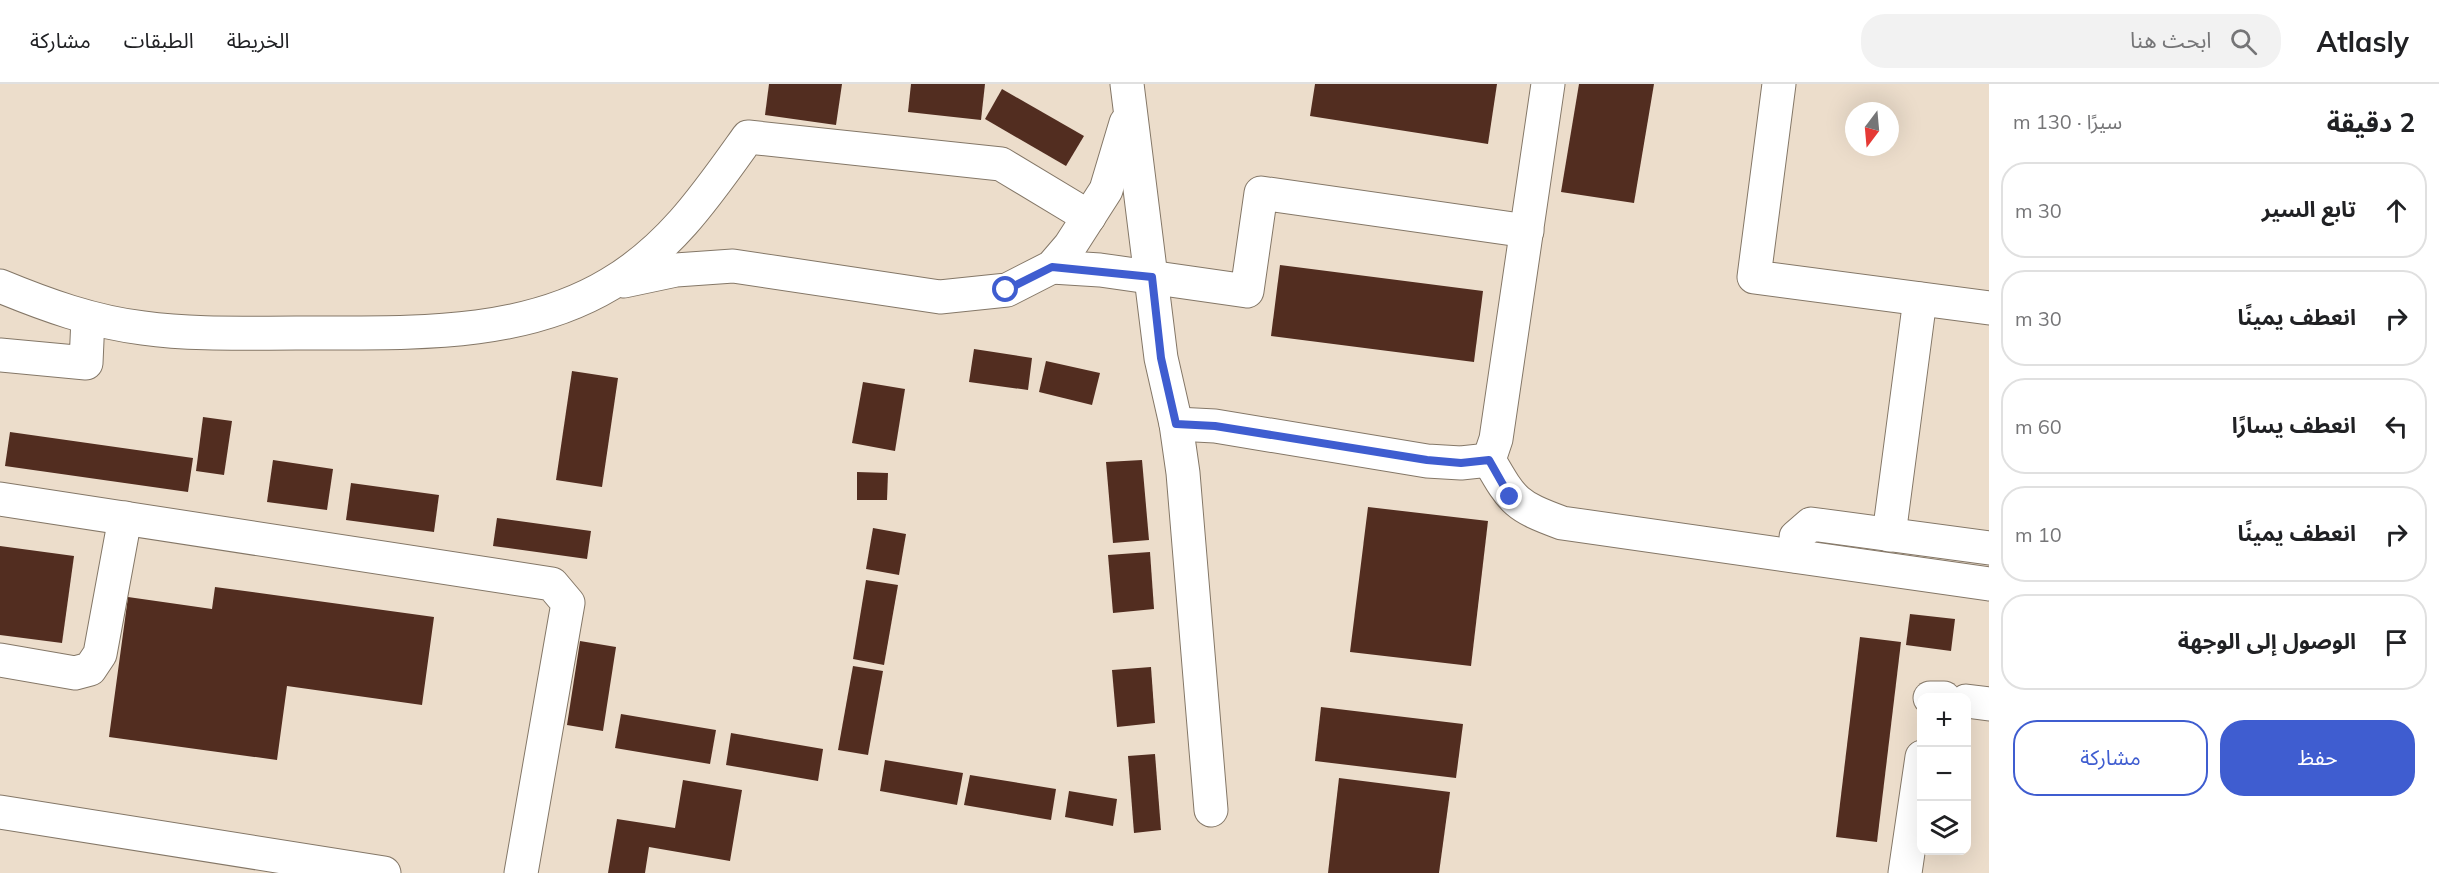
<!DOCTYPE html>
<html lang="ar">
<meta charset="utf-8">
<style>
:root{--surface:#fff;--page:#f2f2f2;--text:#202124;--muted:#757577;--line:#e0e0e0;--accent:#3f5dd0}
body{margin:0;font-family:Mulish,"Noto Sans Arabic",sans-serif;background:var(--page);color:var(--text);direction:rtl}
.controls{position:absolute;right:18px;bottom:18px;display:grid;overflow:hidden;border-radius:12px;box-shadow:0 6px 24px #0002}
.controls button{width:54px;height:54px;display:grid;place-items:center;padding:0;border:0;border-bottom:2px solid var(--line);background:var(--surface);color:var(--text);font:30px sans-serif}
.compass{position:absolute;left:1845px;top:18px;width:54px;height:54px;border-radius:50%;background:var(--surface);box-shadow:0 6px 24px #0002;rotate:196deg}
.stop{position:absolute;width:18px;height:18px;margin:-14px;border:4px solid #3f5dd0;border-radius:50%;background:#fff}
.stop.end{background:#3f5dd0;border-color:#fff;box-shadow:0 2px 6px #0008}
.list{margin:0;padding:0;list-style:none}
h2{display:flex;justify-content:space-between;align-items:center;height:78px;margin:0;padding:0 24px;font-size:26px}
h2 small{font-size:20px;font-weight:400;color:var(--muted)}
.list li{display:grid;grid-template-columns:39px 1fr auto;gap:18px;align-items:center;box-sizing:border-box;height:96px;margin:0 12px 12px;padding:0 12px;border:2px solid var(--line);border-radius:24px}
.list b{display:block;font-size:22px;white-space:nowrap}
.list em{font-size:20px;font-style:normal;color:var(--muted)}
.actions{display:flex;gap:12px;padding:18px 24px}
.actions a{flex:1;padding:14px 0;border:2px solid var(--accent);border-radius:24px;text-align:center;font-size:21px;color:var(--accent)}
.actions .main{background:var(--accent);color:#fff}
.icon{flex:none;width:33px;height:33px;fill:none;stroke:currentColor;stroke-width:2;stroke-linecap:round;stroke-linejoin:round}
.map{position:relative;flex:none;width:1989px;height:789px;overflow:hidden;direction:ltr}
header{display:flex;align-items:center;gap:36px;box-sizing:border-box;height:84px;padding:0 30px;background:var(--surface);border-bottom:2px solid var(--line)}
header strong{font-size:28px}
nav{display:flex;gap:33px;margin-inline-start:auto;font-size:21px}
.search{width:420px;height:54px;background:var(--page);display:flex;align-items:center;gap:15px;box-sizing:border-box;padding:0 21px;border-radius:24px;color:var(--muted);font-size:22px}
main{display:flex}
aside{flex:1;background:var(--surface)}
.map>svg:first-child{display:block}
.building{fill:#522d20}
.lines{fill:none;stroke-linecap:round;stroke-linejoin:round}
.minor-casing{stroke:#847767;stroke-width:35}
.minor{stroke:#fff;stroke-width:33}
.route{stroke:#3f5dd0;stroke-width:8}
</style>
<header>
<strong>Atlasly</strong>
<div class="search"><svg class="icon" aria-label="search" viewBox="0 0 24 24"><circle cx="10" cy="10" r="6"/><path d="M15 15l6 6"/></svg>ابحث هنا</div>
<nav><a>الخريطة</a><a>الطبقات</a><a>مشاركة</a></nav>
</header>
<main>
<aside>
<h2>2 دقيقة<small>سيرًا · 130 m</small></h2>
<ul class="list">
<li><svg class="icon" aria-label="ahead" viewBox="0 0 24 24"><path d="M12 20V5M6 11l6-6 6 6"/></svg><div><b>تابع السير</b></div><em>30 m</em></li>
<li><svg class="icon" aria-label="right" viewBox="0 0 24 24"><path d="M7 20v-9h11M14 6l5 5-5 5"/></svg><div><b>انعطف يمينًا</b></div><em>30 m</em></li>
<li><svg class="icon" aria-label="left" viewBox="0 0 24 24"><path d="M17 20v-9H6M10 6l-5 5 5 5"/></svg><div><b>انعطف يسارًا</b></div><em>60 m</em></li>
<li><svg class="icon" aria-label="right" viewBox="0 0 24 24"><path d="M7 20v-9h11M14 6l5 5-5 5"/></svg><div><b>انعطف يمينًا</b></div><em>10 m</em></li>
<li><svg class="icon" aria-label="arrive" viewBox="0 0 24 24"><path d="M6 21V4h12l-3 4 3 4H6"/></svg><div><b>الوصول إلى الوجهة</b></div></li>
</ul>
<div class="actions"><a class="main">حفظ</a><a>مشاركة</a></div>
</aside>
<div class="map">
<svg width="1989" height="789" viewBox="0 0 1989 789">
<rect width="100%" height="100%" fill="#ecddcb"/>
<g class="building">
<path d="M769,0H842L836,41L765,31Z"/>
<path d="M911,0H985L981,36L908,28Z"/>
<path d="M1315,0H1497L1488,60L1310,32Z"/>
<path d="M1579,0H1654L1634,119L1561,108Z"/>
<path d="M1002,5L1084,52L1066,82L985,35Z"/>
<path d="M1280,181L1483,207L1474,278L1271,252Z"/>
<path d="M974,265L1032,274L1028,306L969,298Z"/>
<path d="M1046,277L1100,289L1092,321L1039,308Z"/>
<path d="M572,287L618,294L602,403L556,396Z"/>
<path d="M863,298L905,305L895,367L852,359Z"/>
<path d="M203,333L232,337L224,391L196,387Z"/>
<path d="M10,348L193,374L188,408L5,382Z"/>
<path d="M273,376L333,385L327,426L267,418Z"/>
<path d="M1142,376L1149,456L1113,459L1106,378Z"/>
<path d="M857,388L888,389L887,416H857Z"/>
<path d="M351,399L439,411L434,448L346,436Z"/>
<path d="M1368,423L1488,437L1471,582L1350,568Z"/>
<path d="M497,434L591,447L587,475L493,462Z"/>
<path d="M873,444L906,450L899,491L866,485Z"/>
<path d="M0,462L74,472L62,559L0,551Z"/>
<path d="M1150,468L1154,525L1113,529L1108,471Z"/>
<path d="M866,496L898,501L884,581L853,575Z"/>
<path d="M215,503L434,533L422,621L287,602L277,676L109,653L128,513L212,525Z"/>
<path d="M1910,530L1955,535L1951,567L1906,561Z"/>
<path d="M1860,553L1901,558L1877,758L1836,753Z"/>
<path d="M580,557L616,563L603,647L567,641Z"/>
<path d="M853,582L883,587L868,671L838,666Z"/>
<path d="M1151,583L1155,639L1117,643L1112,586Z"/>
<path d="M1321,623L1463,640L1456,694L1315,677Z"/>
<path d="M621,630L716,646L710,680L615,664Z"/>
<path d="M731,649L823,665L818,697L726,681Z"/>
<path d="M1155,670L1161,746L1134,749L1128,672Z"/>
<path d="M885,676L963,689L957,721L880,707Z"/>
<path d="M970,691L1056,705L1051,736L964,721Z"/>
<path d="M1339,694L1450,708L1439,789H1328Z"/>
<path d="M683,696L742,706L730,777L649,763L645,789H608L617,735L675,744Z"/>
<path d="M1069,707L1117,715L1113,742L1065,733Z"/>
</g>
<g class="lines">
<defs>
<g id="minor">
<path d="M1127,0L1161,274L1176,340L1183,389L1211,726"/>
<path d="M1548,0L1496,355L1489,376C1513,418 1516,422 1562,439L1989,500"/>
<path d="M1779,0L1754,193L1989,224"/>
<path d="M1052,183L1100,186L1247,207L1261,109L1527,147"/>
<path d="M624,197L676,186L733,182L940,213L1007,206L1052,183L1070,162L1106,106L1126,39"/>
<path d="M0,202C46,221 93,238 143,244C193,251 246,249 296,249C401,248 517,256 610,200C671,164 708,109 748,53L1001,80L1089,133"/>
<path d="M0,271L86,279L88,234"/>
<path d="M1176,340L1215,342L1427,377L1461,379L1489,376"/>
<path d="M0,415L552,500L568,519L521,789"/>
<path d="M1889,451L1920,215"/>
<path d="M1796,472V453L1811,440L1989,464"/>
<path d="M0,576L75,589L90,585L100,570L125,434"/>
<path d="M1930,614H1944"/>
<path d="M1966,617L1989,620"/>
<path d="M0,728L384,789"/>
<path d="M1905,789L1922,673"/>
</g>
</defs>
<use href="#minor" class="minor-casing"/>
<use href="#minor" class="minor"/>
</g>
<g class="lines">
<path class="route" d="M1006,206L1052,183L1152,193L1161,274L1176,340L1215,342L1427,376L1461,379L1489,376L1510,413"/>
</g>
</svg>
<div class="controls">
<button>+</button>
<button>−</button>
<button><svg class="icon" aria-label="layers" viewBox="0 0 24 24"><path d="M12 4l9 5-9 5-9-5zM3 14l9 5 9-5"/></svg></button>
</div>
<svg class="compass" viewBox="-18 -18 36 36"><path d="M0-13l5 13h-10z" fill="#e53935"/><path d="M0 13l5-13h-10z" fill="#757577"/></svg>
<div class="stop" style="left:1006px;top:206px"></div>
<div class="stop end" style="left:1510px;top:413px"></div>
</div>
</main>
